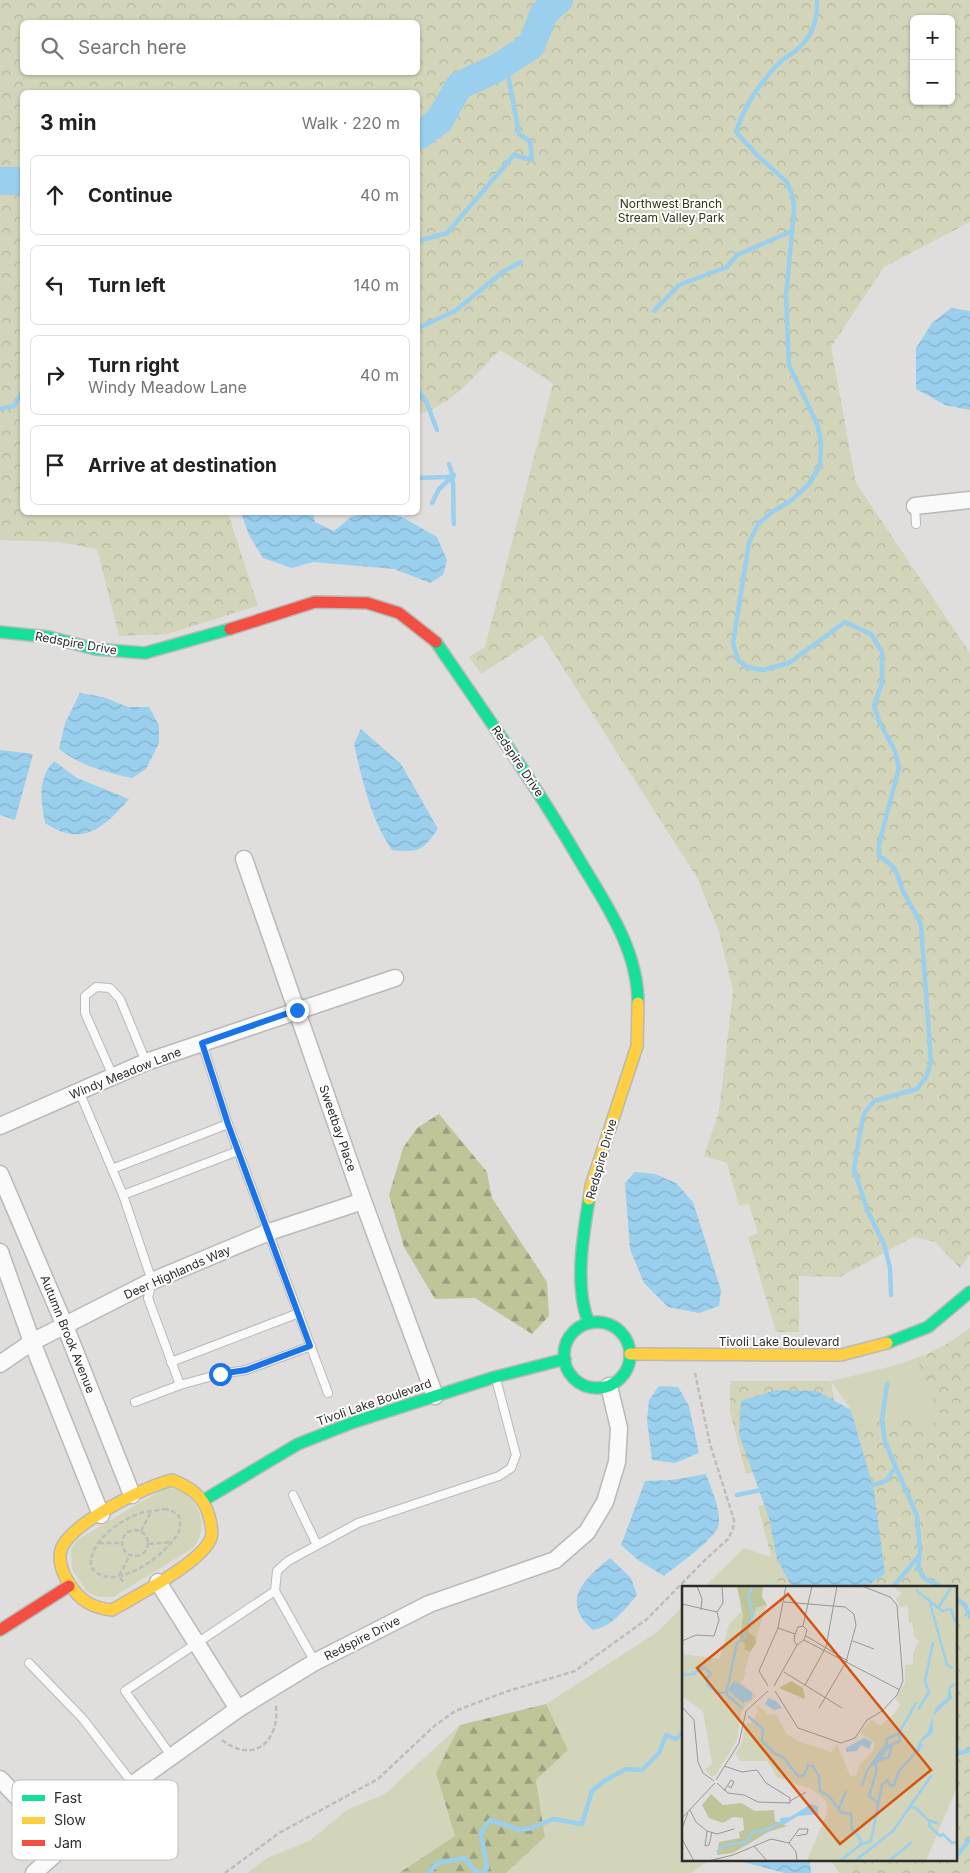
<!DOCTYPE html>
<meta charset="utf-8">
<style>
:root{--surface:#fff;--page:#f2f2f2;--text:#202124;--muted:#757577;--line:#e0e0e0}
body{margin:0;font-family:Inter,sans-serif;background:var(--page);color:var(--text)}
.controls{position:absolute;right:15px;top:15px;display:grid;overflow:hidden;border-radius:8px;box-shadow:0 1px 4px #0004}
.controls button{width:45px;height:45px;display:grid;place-items:center;padding:0;border:0;border-bottom:1px solid var(--line);background:var(--surface);color:var(--text);font:25px sans-serif}
.stop{position:absolute;width:15px;height:15px;margin:-11px;border:4px solid #1a73e8;border-radius:50%;background:#fff}
.stop.end{background:#1a73e8;border-color:#fff;box-shadow:0 1px 5px #0008}
.list{margin:0;padding:0;list-style:none}
h2{display:flex;justify-content:space-between;align-items:center;height:65px;margin:0;padding:0 20px;font-size:21px}
h2 small{font-size:16px;font-weight:400;color:var(--muted)}
.list li{display:grid;grid-template-columns:32px 1fr auto;gap:15px;align-items:center;box-sizing:border-box;height:80px;margin:0 10px 10px;padding:0 10px;border:1px solid var(--line);border-radius:8px}
.list b{display:block;font-size:19px;white-space:nowrap}
.list p{margin:0;font-size:16px;white-space:nowrap;color:var(--muted)}
.list em{font-size:16px;font-style:normal;color:var(--muted)}
.icon{flex:none;width:28px;height:28px;fill:none;stroke:currentColor;stroke-width:2;stroke-linecap:round;stroke-linejoin:round}
.map{position:relative;flex:none;width:970px;height:1873px;overflow:hidden}
.search{position:absolute;background:var(--surface);box-shadow:0 1px 4px #0004;left:20px;top:20px;width:400px;height:55px;display:flex;align-items:center;gap:12px;box-sizing:border-box;padding:0 18px;border-radius:8px;color:var(--muted);font-size:19px}
.panel{position:absolute;background:var(--surface);box-shadow:0 1px 4px #0004;left:20px;top:90px;width:400px;height:425px;border-radius:8px}
.map>svg:first-child{display:block}
.grass{fill:#d2d5b9}
.forest{fill:url(#forest-firs)}
.park{fill:url(#park-crowns);fill-rule:evenodd}
.water{fill:url(#water-waves)}
.lines{fill:none;stroke-linecap:round;stroke-linejoin:round}
.stream{stroke:#9acfee;stroke-width:4.5}
.river{stroke:#9acfee;stroke-width:28}
.lane-casing{stroke:#bab9b7;stroke-width:10}
.street-casing{stroke:#bab9b7;stroke-width:19}
.fast-casing{stroke:#bab9b7;stroke-width:14}
.slow-casing{stroke:#bab9b7;stroke-width:14}
.jam-casing{stroke:#bab9b7;stroke-width:14}
.path{stroke:#bebdbd;stroke-width:2.5;stroke-dasharray:5 2.5;stroke-linecap:butt}
.lane{stroke:#fafafa;stroke-width:8}
.street{stroke:#fafafa;stroke-width:16}
.fast{stroke:#16e098;stroke-width:11}
.slow{stroke:#ffcf43;stroke-width:11}
.jam{stroke:#f24e42;stroke-width:11}
.route{stroke:#1a73e8;stroke-width:6}
.labels{text-anchor:middle;dominant-baseline:central;stroke-width:4;stroke-linejoin:round;paint-order:stroke}
.park-label{font-size:12px;fill:#313414;stroke:#fff}
.street-label{font-size:12px;fill:#2d2c2b;stroke:#fff}
.inset-river{fill:none;stroke:#9acfee;stroke-width:2.5}
.inset-road{fill:none;stroke:#989795;stroke-width:1}
.view{fill:#d5540f;fill-opacity:0.15;stroke:#d5540f;stroke-width:2.5}
.inset-edge{fill:none;stroke:#2d2c2b;stroke-width:2.5}
.key{fill:#fff;stroke:#c0c0bf;stroke-width:1}
.key-label{font-size:14px;fill:#2d2c2b}
</style>
<div class="map">
<svg width="970" height="1873" viewBox="0 0 970 1873">
<defs>
<pattern id="forest-firs" width="22" height="20" patternUnits="userSpaceOnUse" patternTransform="scale(1.25)"><rect width="22" height="20" fill="#c0c499"/><path d="M5 1l3.5 6h-7zM16 11l3.5 6h-7z" fill="#9c9f7d"/></pattern>
<pattern id="park-crowns" width="20" height="18" patternUnits="userSpaceOnUse" patternTransform="scale(1.25)"><rect width="20" height="18" fill="#d2d5b9"/><path d="M2 6a3 3 0 1 1 6 0M12 15a3 3 0 1 1 6 0" fill="none" stroke="#b5b79f"/></pattern>
<pattern id="water-waves" width="16" height="10" patternUnits="userSpaceOnUse" patternTransform="scale(1.25)"><rect width="16" height="10" fill="#9acfee"/><path d="M0 5q4-4 8 0t8 0" fill="none" stroke="#85b2cc"/></pattern>
</defs>
<rect width="100%" height="100%" fill="#e0dedc"/>
<g class="grass">
<path d="M970,1328V1569L956,1587L874,1491L851,1410L831,1381C883,1368 927,1362 970,1328Z"/>
<path d="M166,1487C173,1489 184,1491 188,1496C204,1511 206,1532 193,1548L113,1597H99L87,1592L72,1569L71,1549L77,1540Z"/>
<path d="M744,1548L777,1559L792,1587H704Z"/>
<path d="M684,1606V1859H710L692,1873H506L545,1837L536,1780L568,1750L546,1704L656,1633Z"/>
<path d="M460,1725L436,1773L455,1836L399,1873H247L267,1858L309,1841L347,1810L385,1794Z"/>
<path d="M830,1859H905L916,1873H839Z"/>
</g>
<g class="forest">
<path d="M439,1114L487,1172L492,1198L547,1282L549,1316L532,1334L475,1298L435,1299L404,1247L389,1195L403,1148L417,1128Z"/>
<path d="M546,1704L568,1750L536,1780L545,1837L506,1873H399L455,1836L436,1773L460,1725Z"/>
</g>
<g class="park">
<path d="M0,0H970V222L884,267L831,347L856,483L970,653V1255L960,1268L935,1242L913,1237L840,1277L799,1276V1332H776L748,1237L758,1233L749,1204L739,1206L727,1163L704,1156L719,1111L733,991L719,932L698,879L542,635L481,674L469,657L485,647L553,383L500,350C475,374 452,406 418,414V92H22V512L228,513L258,606L167,634L119,636L97,549L58,542L0,540ZM914,19H951V101H914ZM22,22H418V72H22Z"/>
<path d="M970,1328V1873H852L845,1859H956V1587H779L758,1506L784,1499L776,1466L746,1474L730,1412V1381H831L839,1428L908,1417L915,1431L948,1417L946,1411L939,1413L917,1360L947,1344Z"/>
</g>
<g class="water">
<path d="M951,308L970,311V410L945,405L916,389V348L932,323Z"/>
<path d="M241,513H313L315,522L334,531L351,517L365,513H388L404,518L437,537L447,560L443,575L430,583L394,569L313,562L292,568L263,558L249,535Z"/>
<path d="M80,693L103,697L128,707H149L159,725V743L146,769L132,778C104,772 82,766 59,749L65,723Z"/>
<path d="M361,729L401,764L438,829C422,851 419,853 392,850C371,820 362,780 354,744Z"/>
<path d="M0,750L33,754L15,820L0,815Z"/>
<path d="M54,761L77,778L129,799C104,828 82,848 45,823C41,801 37,779 54,761Z"/>
<path d="M635,1172L655,1174L676,1183L693,1202L721,1290L719,1306L699,1313L668,1307L644,1283L630,1249L625,1183Z"/>
<path d="M659,1386L678,1387L689,1406L699,1453L675,1463L652,1460L647,1420L649,1400Z"/>
<path d="M776,1390L817,1391L851,1410L874,1491L885,1574L866,1587H792L777,1559L769,1518L739,1434L741,1401Z"/>
<path d="M706,1474C711,1489 720,1507 719,1523C718,1538 677,1565 664,1576L638,1560L621,1545L645,1481L672,1480Z"/>
<path d="M610,1558L631,1578L637,1595C625,1609 612,1627 593,1630C560,1601 584,1579 610,1558Z"/>
<path d="M742,1859H810L811,1873H785L743,1862Z"/>
</g>
<g class="lines">
<g class="stream">
<path d="M817,0C818,19 812,36 798,49C792,54 784,58 779,63C759,84 744,105 736,132L759,157L787,182L793,197L794,210L786,297L789,365L817,424L821,442L820,466L809,484L792,500L772,512L758,524L749,543L733,643L738,660L747,667L763,670L789,663L845,622L871,634L882,652V683L874,706L879,721L895,751L899,768L879,844V856C904,872 894,876 906,897C911,907 917,913 921,925L931,1062L926,1077L917,1089L874,1101L864,1114L859,1138L854,1170L868,1212L884,1244L890,1268L891,1295"/>
<path d="M418,241L447,233L514,155L532,160L530,141L519,134L506,63"/>
<path d="M654,311L679,285L727,267L737,255L792,231"/>
<path d="M418,328L455,311L504,271L521,262"/>
<path d="M418,390L426,401L437,430"/>
<path d="M0,409L14,406L22,392"/>
<path d="M449,464C456,481 452,505 454,524"/>
<path d="M418,478L449,477"/>
<path d="M432,503L439,489L454,475"/>
<path d="M887,1384L882,1420L885,1442L917,1516L920,1551L918,1568L924,1578L942,1587"/>
<path d="M867,1487L886,1481L895,1468"/>
<path d="M737,1495L765,1489"/>
<path d="M893,1587L918,1557"/>
<path d="M956,1598L965,1605L970,1617"/>
<path d="M956,1754L970,1750"/>
<path d="M956,1857L970,1839"/>
<path d="M429,1873L437,1863L465,1858L474,1870L480,1873"/>
<path d="M483,1873L487,1868L481,1833L490,1820L520,1830L532,1828L553,1819L582,1824L592,1791L604,1781L626,1769L642,1770L659,1753L666,1735L676,1739L684,1731"/>
</g>
<g class="river">
<path d="M418,136L439,121L459,86L497,68L531,46L544,13L559,0"/>
<path d="M0,181H22"/>
</g>
<defs>
<g id="lane">
<path d="M915,506L916,524"/>
<path d="M202,1043L228,1124L328,1393"/>
<path d="M113,1076L85,1013V996L96,987L110,988L120,999L146,1062"/>
<path d="M79,1091L123,1195L152,1281L148,1298L180,1385L220,1374L246,1370L311,1346"/>
<path d="M112,1169L228,1124"/>
<path d="M123,1195L238,1151"/>
<path d="M171,1362L299,1313"/>
<path d="M135,1402L180,1385"/>
<path d="M293,1495L317,1545"/>
<path d="M275,1591L315,1662"/>
<path d="M29,1663L83,1719L133,1784"/>
<path d="M172,1757L125,1691L275,1591L277,1571L288,1561L358,1523L499,1476L511,1468L516,1455L496,1379"/>
</g>
<g id="street">
<path d="M915,506L970,500"/>
<path d="M244,859L363,1201L435,1396"/>
<path d="M0,1126L146,1062L395,978"/>
<path d="M0,1174L65,1326L132,1495"/>
<path d="M0,1252L32,1342L101,1515"/>
<path d="M0,1364L32,1342L152,1281L269,1232L363,1201"/>
<path d="M158,1582L238,1709"/>
<path d="M0,1779L63,1845"/>
<path d="M34,1873L133,1784L238,1709L315,1662L429,1604L555,1560L587,1532L605,1502L617,1462L619,1428L609,1386"/>
</g>
<g id="fast">
<path d="M0,632L49,637L95,649L145,653L230,629"/>
<path d="M436,642C485,714 536,785 580,861C606,904 638,950 638,1003"/>
<path d="M589,1199C583,1235 574,1289 589,1323"/>
<circle cx="597" cy="1355" r="33"/>
<path d="M887,1343L928,1327L970,1292"/>
<path d="M204,1500L298,1444L354,1422L495,1377L565,1359"/>
</g>
<g id="slow">
<path d="M589,1199L591,1186L637,1046L638,1003"/>
<path d="M630,1354L841,1355L887,1343"/>
<path d="M172,1480C190,1487 204,1496 209,1516C211,1523 213,1531 211,1538C203,1562 134,1597 112,1610C92,1608 79,1600 69,1583C62,1573 57,1558 62,1547C75,1521 145,1487 172,1480Z"/>
</g>
<g id="jam">
<path d="M230,629L315,602L367,603L399,613L436,642"/>
<path d="M0,1630L69,1586"/>
</g>
</defs>
<use href="#lane" class="lane-casing"/>
<use href="#street" class="street-casing"/>
<use href="#fast" class="fast-casing"/>
<use href="#slow" class="slow-casing"/>
<use href="#jam" class="jam-casing"/>
<g class="path">
<path d="M164,1509L171,1510L179,1516C180,1521 181,1526 179,1531C168,1555 111,1596 91,1567C88,1542 120,1520 141,1513C148,1511 157,1511 164,1509Z"/>
<circle cx="135" cy="1543" r="13"/>
<path d="M141,1531L151,1512"/>
<path d="M99,1543H122"/>
<path d="M149,1544L171,1542"/>
<path d="M123,1582L119,1576L130,1555"/>
<path d="M222,1740C254,1765 280,1741 276,1705"/>
<path d="M225,1873L279,1833L378,1779L433,1727L455,1711L505,1692L575,1671L647,1619L706,1559L728,1539L733,1529L734,1520L710,1444L695,1373"/>
</g>
<use href="#lane" class="lane"/>
<use href="#street" class="street"/>
<use href="#fast" class="fast"/>
<use href="#slow" class="slow"/>
<use href="#jam" class="jam"/>
</g>
<g class="lines">
<path class="route" d="M220,1374L246,1370L310,1346L228,1124L202,1043L297,1010"/>
</g>
<g class="labels">
<g class="park-label">
<text x="671" y="203">Northwest Branch<tspan x="671" dy="14">Stream Valley Park</tspan></text>
</g>
<g class="street-label">
<text transform="translate(76 643) rotate(10)">Redspire Drive</text>
<text transform="translate(518 761) rotate(56)">Redspire Drive</text>
<text transform="translate(125 1073) rotate(-22)">Windy Meadow Lane</text>
<text transform="translate(338 1128) rotate(71)">Sweetbay Place</text>
<text transform="translate(601 1159) rotate(-74)">Redspire Drive</text>
<text transform="translate(177 1272) rotate(-24)">Deer Highlands Way</text>
<text transform="translate(68 1334) rotate(68)">Autumn Brook Avenue</text>
<text x="779" y="1341">Tivoli Lake Boulevard</text>
<text transform="translate(374 1402) rotate(-19)">Tivoli Lake Boulevard</text>
<text transform="translate(362 1638) rotate(-27)">Redspire Drive</text>
</g>
</g>
<g transform="translate(682 1586)">
<rect width="275" height="275" fill="#e0dedc"/>
<path d="M57,10L61,28L58,53L63,58L62,63L68,66L61,95L57,97L61,116L65,118L57,130L54,155L0,77V68L38,73L47,38L59,26ZM85,19L76,45L74,57L73,51L66,46L74,22Z" fill="#d2d5b9"/>
<path d="M55,0H81L80,11L85,19L74,22L66,46L73,51L74,57L68,66L62,63L63,58L58,53L61,28ZM109,95L121,102L123,113L97,102ZM29,208L41,219L59,217L73,225L92,224L93,235L105,240L86,246L51,267L35,269L37,256L58,252L57,246L62,244L61,232L51,231L41,237L27,232L20,219Z" fill="#c0c499"/>
<path d="M210,0H275V201L244,275H125L145,227L144,215L131,204L95,191L85,175H58L54,167L61,154L62,138L69,137L76,125L74,118L86,128L95,129L104,147L116,155L149,166L155,158L168,190L175,189L177,179L191,165L193,157L178,147L189,134L198,140L212,128L218,119L213,113L223,97V79L231,78V67L237,55L232,51L230,37H227L226,19L218,21L214,13L220,7ZM0,69L9,75L18,71V76L21,72L29,74L63,100L64,105L66,103L75,110L65,118L61,114L54,120L52,123L59,126L55,154L34,189L30,191L23,184L30,178L21,125L0,110Z" fill="#d2d5b9"/>
<path d="M52,95L70,106V113L61,117L46,104ZM271,97L275,98L268,103L270,112L251,130V147L239,156L241,159L237,166L233,165L240,151L245,148L254,121L266,111V103ZM86,112L94,115L100,122L92,124L83,118ZM182,152L190,156L187,163L179,159L175,165L164,166V162ZM129,218L136,221V228L116,230L101,239L97,237L99,232L108,231Z" fill="#9acfee"/>
<path class="inset-river" d="M234,4L260,25L269,23L273,36M248,17L265,79L271,82M256,22L270,0M0,89L12,88L18,82H23L29,88L24,93L25,99L36,107H43L60,122M44,108L55,57L64,51L61,45L66,42L71,29L66,11L71,0M236,124L247,106L243,95L251,56M66,130L81,143L80,155L92,167L101,171L116,190H122L126,179L131,180L137,190L138,205L147,210L159,226L169,228L170,243L179,254L178,259M198,174L207,171L210,158M192,178L205,158L204,153L216,148M180,199L185,185L201,162M196,217L187,210L195,183L193,179L207,160L218,155L217,147L234,117M227,221L234,222L246,234L257,238M157,222L164,205M248,235L247,240L258,250L261,248L270,257L275,256M35,266L43,259L64,256L71,246L87,243L97,237M158,275L178,259L189,255L200,199L205,194L209,200L212,199L217,185L236,164M173,275L211,245L250,189M207,275L230,256"/>
<path class="inset-road" d="M15,0L20,13L19,24M102,16L163,21L172,28L174,39L164,76L137,122M0,18L35,26M35,26L41,17L40,0M96,42L113,48M124,50L166,75M122,54L218,104M0,55L14,49L32,50L37,34L35,26M171,55L192,63M115,59L112,55L113,48L116,41L121,40M102,86L160,122M123,99L144,61L155,0M86,100L77,85L96,42L104,0M92,100L115,59L122,54L125,44L121,40L130,0M93,105L116,142L159,157L173,152L185,134L200,125L215,109L221,95L215,19L208,11L180,0M0,121L12,134L16,176L21,187L32,195M34,194L57,157L64,125L86,105M35,197L46,207L62,209L76,216L108,217V212L84,197L75,184L60,186L42,180M42,205L49,194L52,196L49,202L46,200M108,215L124,206M8,224L14,236L25,245L35,248L52,243M0,232L33,197M0,242L6,227M25,245L23,260L27,259L30,246M0,253L12,275M107,257L117,243H126L125,248L114,250M72,260L85,275M26,275L51,269L89,253L107,257L114,266L115,275"/>
<path class="view" d="M106,8L249,184L158,258L15,82Z"/>
<rect width="275" height="275" class="inset-edge"/>
</g>
<rect x="12" y="1780" width="166" height="80" rx="8" class="key"/>
<rect x="22" y="1795" width="23" height="6" fill="#16e098"/>
<rect x="22" y="1817" width="23" height="7" fill="#ffcf43"/>
<rect x="22" y="1840" width="23" height="6" fill="#f24e42"/>
<g class="key-label">
<text x="54" y="1803">Fast</text>
<text x="54" y="1825">Slow</text>
<text x="54" y="1848">Jam</text>
</g>
</svg>
<div class="controls">
<button>+</button>
<button>−</button>
</div>
<div class="stop" style="left:220px;top:1374px"></div>
<div class="stop end" style="left:297px;top:1010px"></div>
<div class="search"><svg class="icon" aria-label="search" viewBox="0 0 24 24"><circle cx="10" cy="10" r="6"/><path d="M15 15l6 6"/></svg>Search here</div>
<section class="panel">
<h2>3 min<small>Walk · 220 m</small></h2>
<ul class="list">
<li><svg class="icon" aria-label="ahead" viewBox="0 0 24 24"><path d="M12 20V5M6 11l6-6 6 6"/></svg><div><b>Continue</b></div><em>40 m</em></li>
<li><svg class="icon" aria-label="left" viewBox="0 0 24 24"><path d="M17 20v-9H6M10 6l-5 5 5 5"/></svg><div><b>Turn left</b></div><em>140 m</em></li>
<li><svg class="icon" aria-label="right" viewBox="0 0 24 24"><path d="M7 20v-9h11M14 6l5 5-5 5"/></svg><div><b>Turn right</b><p>Windy Meadow Lane</p></div><em>40 m</em></li>
<li><svg class="icon" aria-label="arrive" viewBox="0 0 24 24"><path d="M6 21V4h12l-3 4 3 4H6"/></svg><div><b>Arrive at destination</b></div></li>
</ul>
</section>
</div>
